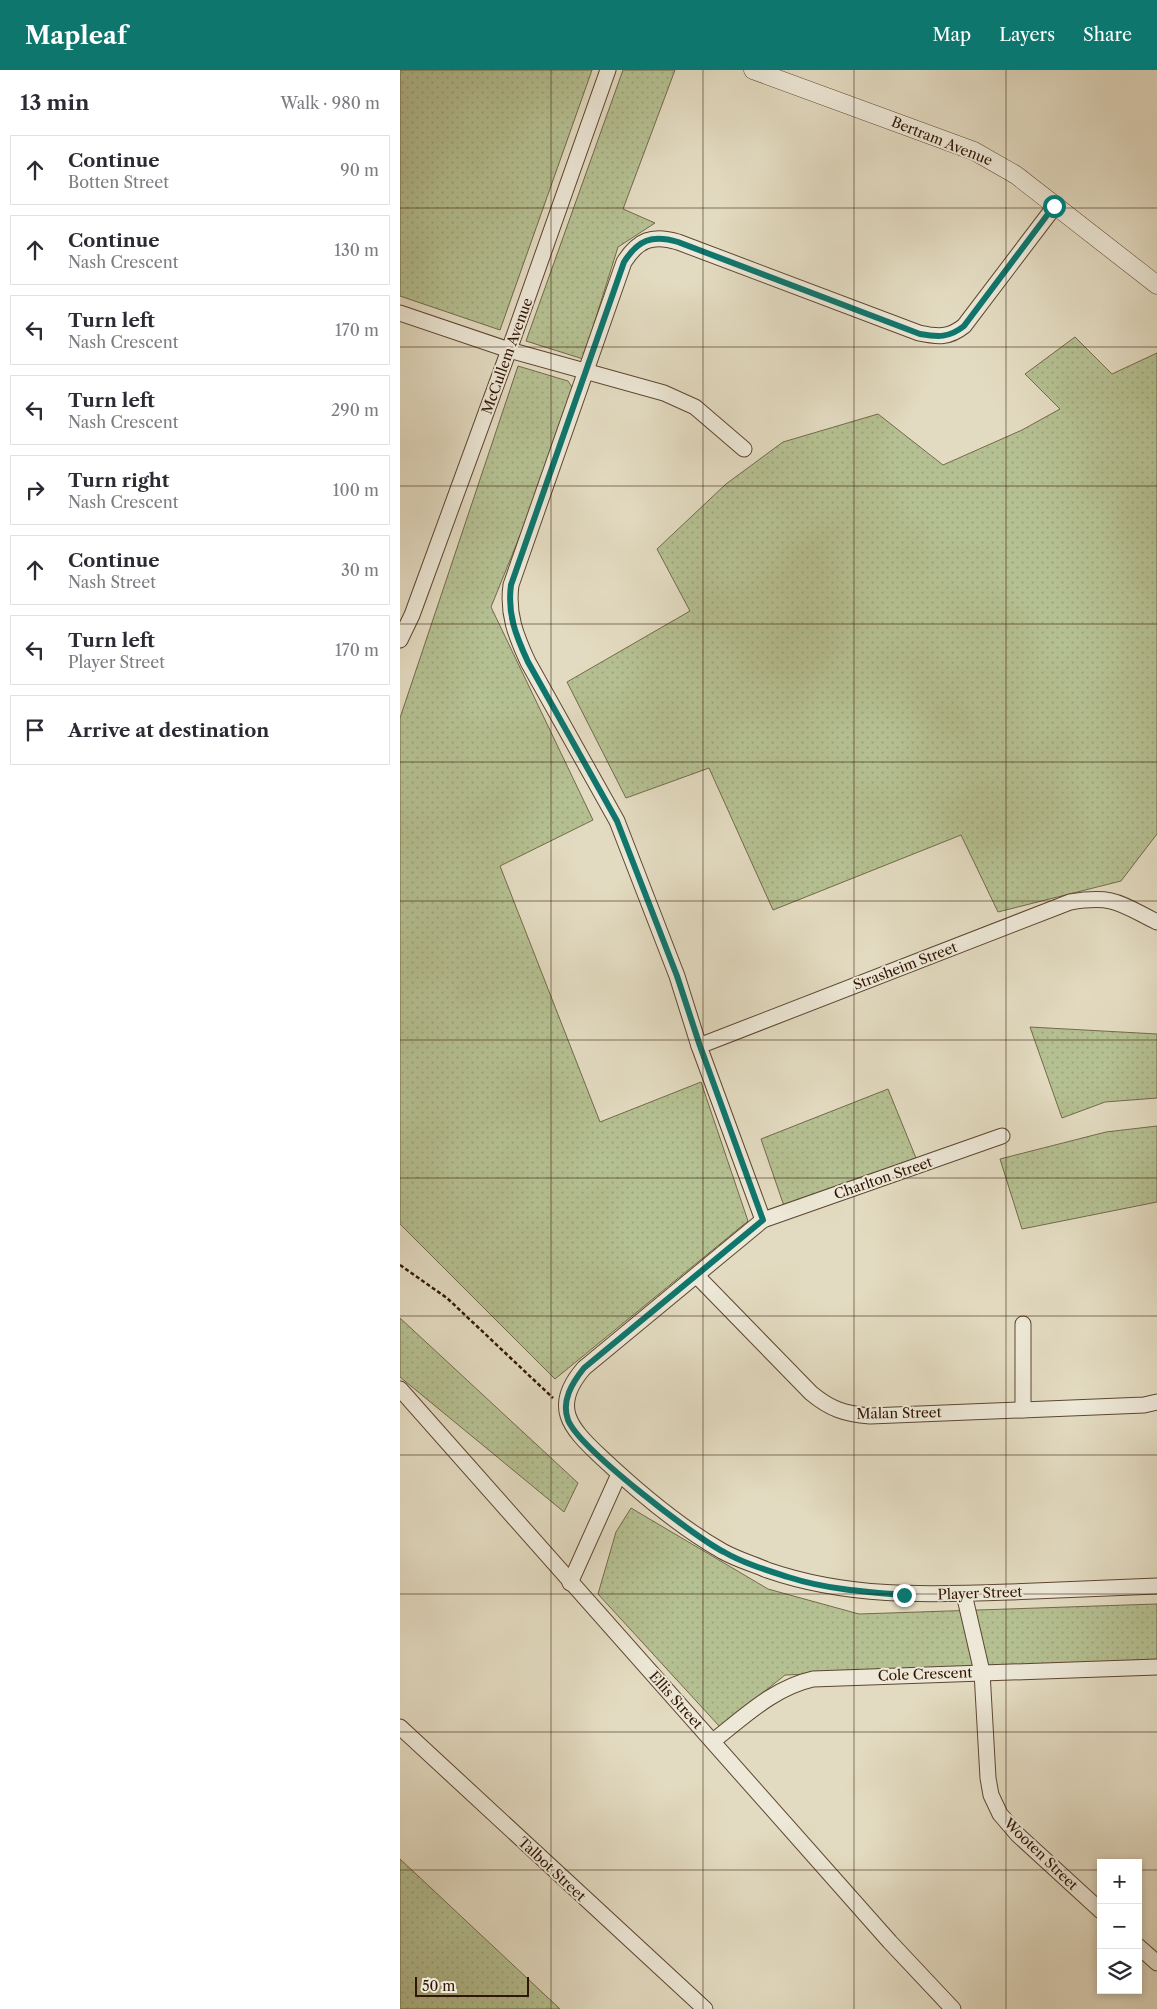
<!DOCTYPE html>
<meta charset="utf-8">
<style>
:root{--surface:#fff;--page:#f2f2f3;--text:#2b2b33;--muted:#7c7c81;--line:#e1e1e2;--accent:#0f766e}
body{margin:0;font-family:"Libre Caslon Text",serif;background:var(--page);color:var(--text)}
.controls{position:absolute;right:15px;bottom:15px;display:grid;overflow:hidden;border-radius:0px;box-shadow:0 2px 8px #0003}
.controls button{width:45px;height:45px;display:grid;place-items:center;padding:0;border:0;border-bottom:1px solid var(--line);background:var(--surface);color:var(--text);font:25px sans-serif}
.scale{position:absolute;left:15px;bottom:12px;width:114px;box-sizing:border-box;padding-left:5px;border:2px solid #321504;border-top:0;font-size:14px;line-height:18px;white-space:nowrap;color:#321504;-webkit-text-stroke:4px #ede8d7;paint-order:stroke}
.stop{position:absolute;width:15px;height:15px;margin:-11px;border:4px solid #0f766e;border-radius:50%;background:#fff}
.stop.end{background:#0f766e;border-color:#fff;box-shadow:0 1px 5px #0008}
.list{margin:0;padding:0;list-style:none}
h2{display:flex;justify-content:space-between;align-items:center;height:65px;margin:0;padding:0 20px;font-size:21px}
h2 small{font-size:16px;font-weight:400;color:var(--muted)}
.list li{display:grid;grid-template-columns:32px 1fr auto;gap:15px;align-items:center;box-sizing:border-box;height:70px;margin:0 10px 10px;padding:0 10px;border:1px solid var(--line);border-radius:0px}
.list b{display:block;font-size:19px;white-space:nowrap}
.list p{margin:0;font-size:16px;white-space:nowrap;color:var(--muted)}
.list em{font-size:16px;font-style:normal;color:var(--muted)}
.icon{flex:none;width:28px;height:28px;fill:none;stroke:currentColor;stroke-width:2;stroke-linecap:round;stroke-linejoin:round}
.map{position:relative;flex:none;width:757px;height:1939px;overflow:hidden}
header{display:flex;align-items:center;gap:30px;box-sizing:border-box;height:70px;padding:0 25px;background:var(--accent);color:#fff}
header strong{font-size:24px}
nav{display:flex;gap:28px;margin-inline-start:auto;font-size:18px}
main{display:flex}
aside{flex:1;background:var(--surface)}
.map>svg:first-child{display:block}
.green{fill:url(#green-dots);stroke:#746a4b}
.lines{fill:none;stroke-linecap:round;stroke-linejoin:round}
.minor-casing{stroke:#5e4633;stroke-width:17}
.tertiary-casing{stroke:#5e4633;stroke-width:19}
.path{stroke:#321504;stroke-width:2.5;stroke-dasharray:4 2.5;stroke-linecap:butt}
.minor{stroke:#ede8d7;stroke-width:15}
.tertiary{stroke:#ede8d7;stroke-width:18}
.route{stroke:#0f766e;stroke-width:6}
.grid{fill:none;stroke:#321504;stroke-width:1;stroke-opacity:0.55}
.labels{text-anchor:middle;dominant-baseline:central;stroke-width:4;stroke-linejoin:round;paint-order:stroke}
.street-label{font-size:14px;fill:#321504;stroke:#ede8d7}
</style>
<header>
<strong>Mapleaf</strong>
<nav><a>Map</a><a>Layers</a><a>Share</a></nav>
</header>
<main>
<aside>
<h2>13 min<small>Walk · 980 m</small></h2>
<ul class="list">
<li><svg class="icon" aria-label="ahead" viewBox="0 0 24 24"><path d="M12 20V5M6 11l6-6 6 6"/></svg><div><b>Continue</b><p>Botten Street</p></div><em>90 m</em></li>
<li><svg class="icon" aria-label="ahead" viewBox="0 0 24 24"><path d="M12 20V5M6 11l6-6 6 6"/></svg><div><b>Continue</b><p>Nash Crescent</p></div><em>130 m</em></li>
<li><svg class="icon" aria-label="left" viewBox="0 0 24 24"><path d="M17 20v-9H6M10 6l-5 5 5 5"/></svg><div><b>Turn left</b><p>Nash Crescent</p></div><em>170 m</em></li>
<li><svg class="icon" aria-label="left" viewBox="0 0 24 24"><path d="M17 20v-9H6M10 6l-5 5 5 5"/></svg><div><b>Turn left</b><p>Nash Crescent</p></div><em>290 m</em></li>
<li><svg class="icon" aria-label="right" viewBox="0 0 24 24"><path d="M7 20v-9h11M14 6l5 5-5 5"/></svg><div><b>Turn right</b><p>Nash Crescent</p></div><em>100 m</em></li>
<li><svg class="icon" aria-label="ahead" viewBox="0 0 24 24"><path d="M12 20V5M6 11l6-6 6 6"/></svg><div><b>Continue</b><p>Nash Street</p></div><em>30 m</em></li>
<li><svg class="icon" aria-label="left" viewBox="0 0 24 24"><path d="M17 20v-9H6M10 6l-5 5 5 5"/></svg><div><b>Turn left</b><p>Player Street</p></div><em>170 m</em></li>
<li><svg class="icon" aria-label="arrive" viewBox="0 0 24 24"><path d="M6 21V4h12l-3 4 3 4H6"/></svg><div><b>Arrive at destination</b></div></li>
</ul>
</aside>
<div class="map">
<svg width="757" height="1939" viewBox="0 0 757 1939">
<defs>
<pattern id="green-dots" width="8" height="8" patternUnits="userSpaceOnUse" patternTransform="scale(1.25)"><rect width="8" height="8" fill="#b5c092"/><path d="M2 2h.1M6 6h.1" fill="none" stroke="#9ca47c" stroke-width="1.8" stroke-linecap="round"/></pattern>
</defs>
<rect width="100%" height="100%" fill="#e3dbc1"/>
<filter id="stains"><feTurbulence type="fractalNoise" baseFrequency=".004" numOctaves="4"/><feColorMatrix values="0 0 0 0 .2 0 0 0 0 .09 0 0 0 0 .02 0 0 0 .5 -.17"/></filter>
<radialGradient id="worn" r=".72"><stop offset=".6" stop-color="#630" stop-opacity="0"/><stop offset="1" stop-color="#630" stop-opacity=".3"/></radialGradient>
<g class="green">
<path d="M0,0H192L100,260L0,226Z"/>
<path d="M223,0H275L223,139L255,153L218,177L183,289L126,271Z"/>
<path d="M675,267L712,304L757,283V764L721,811L598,842L561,765L373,840L309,698L226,728L167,612L290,541L257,479L326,414L383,372L478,344L543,395L622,360L660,339L625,304Z"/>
<path d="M118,296L168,311L177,325L91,537L193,750L100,796L200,1052L301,1012L348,1151L155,1309L0,1154V648Z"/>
<path d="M630,957L757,964V1028L705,1032L662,1048Z"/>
<path d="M488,1019L516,1088L385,1139L361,1069Z"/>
<path d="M757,1056V1132L622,1159L600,1089L706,1062Z"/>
<path d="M0,1248L178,1413L164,1442L0,1307Z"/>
<path d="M231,1438L368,1519L459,1544L757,1534V1591L385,1605L320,1657L198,1524L216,1462Z"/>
<path d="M0,1789L160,1939H0Z"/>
</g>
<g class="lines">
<defs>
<g id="minor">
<path d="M0,243L109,280L264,323L295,337L344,379"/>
<path d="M0,570L12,545L109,280L208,0"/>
<path d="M299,976L670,832C714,825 719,833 757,852"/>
<path d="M602,1066L363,1150L184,1298C151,1336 169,1357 200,1386C237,1421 278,1456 322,1481C336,1489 353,1494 367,1500C448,1528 526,1525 610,1522C659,1520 708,1518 757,1516"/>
<path d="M363,1150L299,976L277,906L217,751L128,592C116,566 107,544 111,515L224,192C238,170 252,164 278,172L519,263C538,267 549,268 564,256L655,136"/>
<path d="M297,1206L411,1323C430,1339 445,1344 470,1346L744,1335L757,1332"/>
<path d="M623,1254V1340"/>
<path d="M0,1319L490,1872L553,1939"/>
<path d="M170,1513L219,1404"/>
<path d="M564,1524L582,1602L588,1708L591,1725L600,1744L618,1765L701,1841"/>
<path d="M0,1657L305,1939"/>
<path d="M313,1671C344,1647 373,1618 413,1609L757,1597"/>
<path d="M738,1876L757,1893"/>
</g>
<path id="tertiary" d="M353,0L574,81L616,105L757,215"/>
</defs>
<use href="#minor" class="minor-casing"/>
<use href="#tertiary" class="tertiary-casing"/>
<path class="path" d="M0,1195L47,1228L153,1328"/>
<use href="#minor" class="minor"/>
<use href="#tertiary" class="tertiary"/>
</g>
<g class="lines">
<path class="route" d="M504,1525C465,1522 425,1519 388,1507C366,1500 343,1493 324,1482C294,1467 179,1378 168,1350C161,1331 172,1313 184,1298L363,1150L300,976L277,906L217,751L128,592C116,566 107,544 111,515L224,192C238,170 252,164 278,172L520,264C538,267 549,268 564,256L654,136"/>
</g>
<path class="grid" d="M151,0V1939M303,0V1939M454,0V1939M606,0V1939M0,138H757M0,277H757M0,416H757M0,554H757M0,692H757M0,831H757M0,970H757M0,1108H757M0,1246H757M0,1385H757M0,1524H757M0,1662H757M0,1800H701M738,1800H757"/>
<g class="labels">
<g class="street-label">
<text transform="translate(542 71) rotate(22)">Bertram Avenue</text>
<text transform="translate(107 286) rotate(-70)">McCullem Avenue</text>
<text transform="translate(505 896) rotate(-21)">Strasheim Street</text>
<text transform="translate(483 1108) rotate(-19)">Charlton Street</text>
<text transform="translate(499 1343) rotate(-1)">Malan Street</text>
<text transform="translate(580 1523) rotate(-2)">Player Street</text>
<text transform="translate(525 1604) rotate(-2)">Cole Crescent</text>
<text transform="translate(276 1630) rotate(48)">Ellis Street</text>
<text transform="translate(641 1784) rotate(44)">Wooten Street</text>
<text transform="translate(152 1799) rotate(43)">Talbot Street</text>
</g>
</g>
<rect width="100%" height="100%" filter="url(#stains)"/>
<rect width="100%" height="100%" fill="url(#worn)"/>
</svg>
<div class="controls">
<button>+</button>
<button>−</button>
<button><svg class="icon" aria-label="layers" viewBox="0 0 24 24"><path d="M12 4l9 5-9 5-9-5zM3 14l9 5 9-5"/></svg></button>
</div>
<div class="scale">50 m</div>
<div class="stop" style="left:654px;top:136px"></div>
<div class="stop end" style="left:504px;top:1525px"></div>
</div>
</main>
